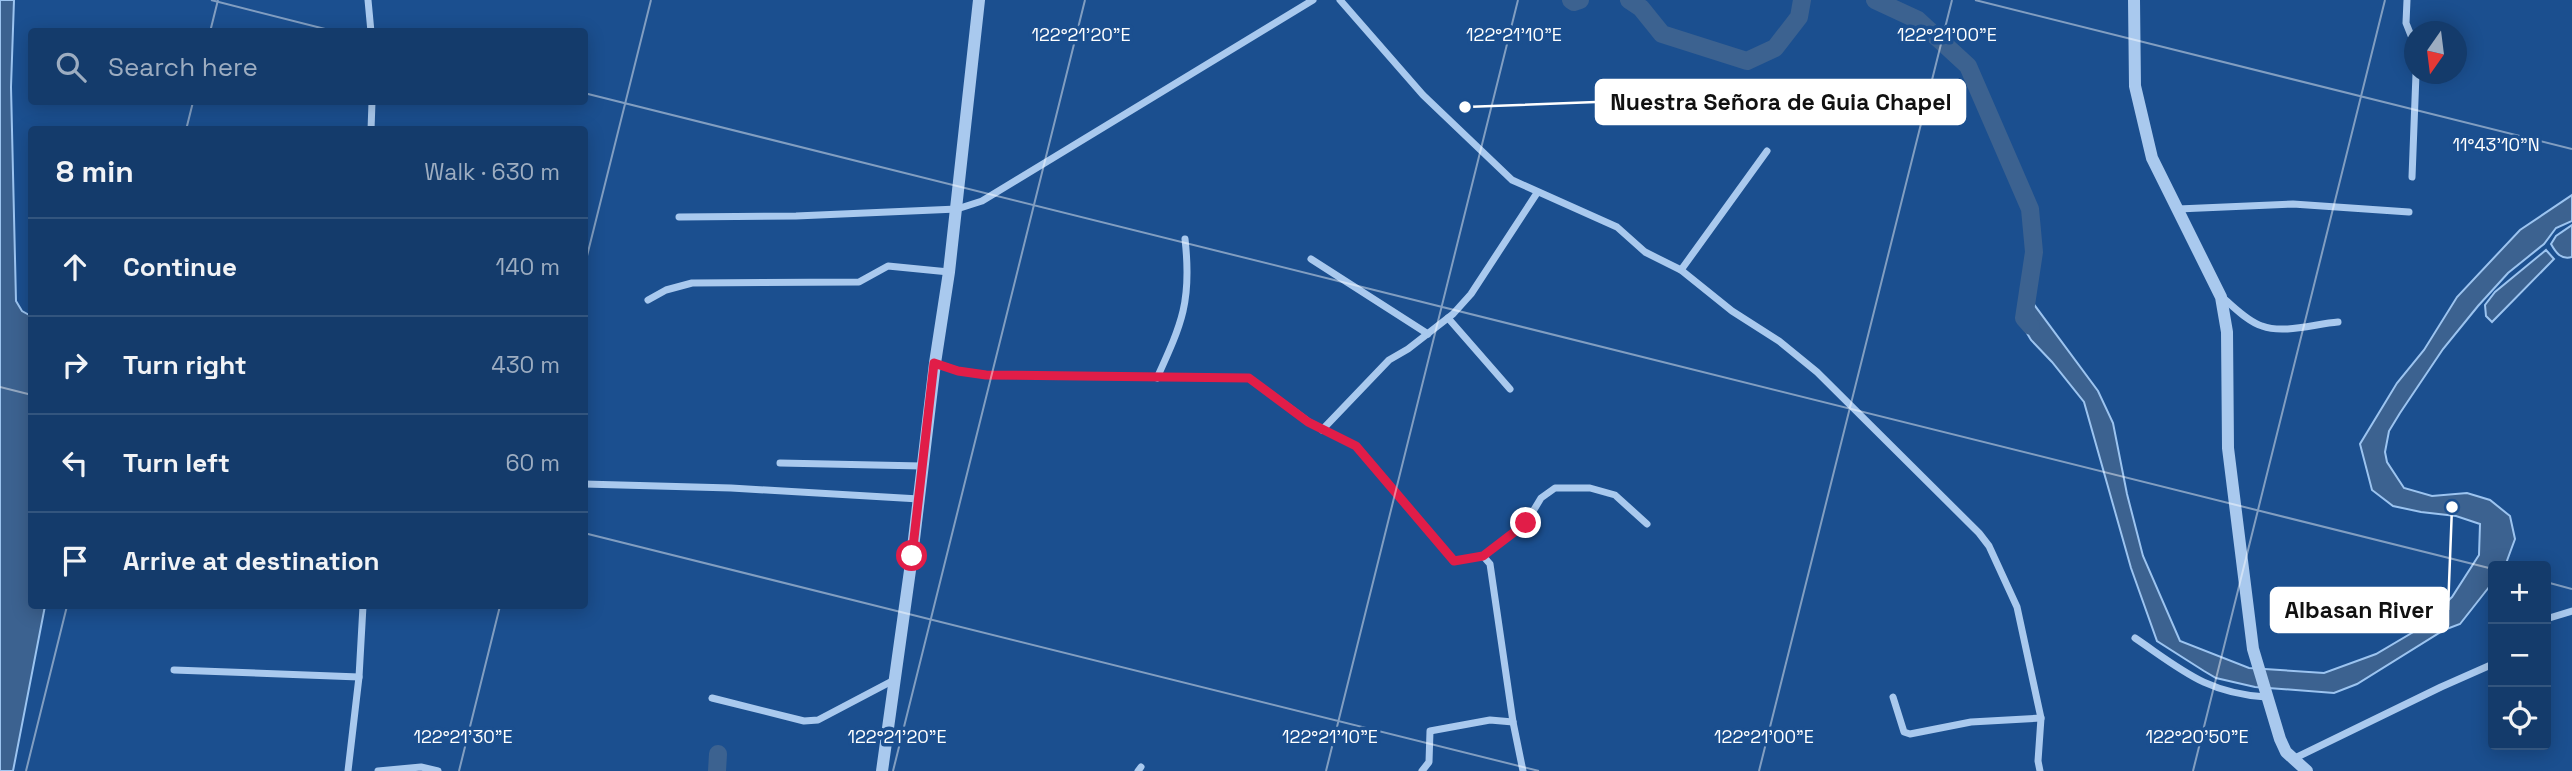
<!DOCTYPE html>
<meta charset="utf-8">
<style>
:root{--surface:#143b6b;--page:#1d4271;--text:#f1f3f6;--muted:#9dadc1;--line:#33557e}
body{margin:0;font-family:"Space Grotesk",sans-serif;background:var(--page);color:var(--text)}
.controls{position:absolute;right:21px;bottom:21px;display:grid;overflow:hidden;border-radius:7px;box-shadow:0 4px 18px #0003}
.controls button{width:63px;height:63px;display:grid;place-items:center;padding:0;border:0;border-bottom:2px solid var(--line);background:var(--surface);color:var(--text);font:35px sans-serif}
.compass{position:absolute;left:2404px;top:21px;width:63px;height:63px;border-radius:50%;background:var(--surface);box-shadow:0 4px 18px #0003;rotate:194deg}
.stop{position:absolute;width:21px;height:21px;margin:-16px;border:5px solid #e11d48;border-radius:50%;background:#fff}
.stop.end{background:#e11d48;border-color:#fff;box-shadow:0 2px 7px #0008}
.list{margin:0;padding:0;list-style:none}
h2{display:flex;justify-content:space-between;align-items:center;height:91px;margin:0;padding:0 28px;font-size:30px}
h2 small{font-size:23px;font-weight:400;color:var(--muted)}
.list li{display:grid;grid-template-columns:46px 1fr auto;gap:21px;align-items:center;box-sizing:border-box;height:98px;padding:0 28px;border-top:2px solid var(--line)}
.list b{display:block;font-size:26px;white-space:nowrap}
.list em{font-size:23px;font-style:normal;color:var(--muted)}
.icon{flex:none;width:38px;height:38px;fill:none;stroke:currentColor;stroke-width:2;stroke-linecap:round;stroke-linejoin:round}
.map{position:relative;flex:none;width:2572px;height:771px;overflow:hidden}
.search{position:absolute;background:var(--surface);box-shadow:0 4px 18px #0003;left:28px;top:28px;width:560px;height:77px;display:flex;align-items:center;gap:18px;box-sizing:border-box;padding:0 24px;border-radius:7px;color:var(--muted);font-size:26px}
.panel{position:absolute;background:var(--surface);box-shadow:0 4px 18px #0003;left:28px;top:126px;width:560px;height:483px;border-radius:7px}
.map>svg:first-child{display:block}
.water{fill:#3c6290;stroke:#9cc4f0;stroke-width:2}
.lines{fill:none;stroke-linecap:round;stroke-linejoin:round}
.river{stroke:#3c6290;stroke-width:18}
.minor{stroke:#a9c9ee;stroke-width:7}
.tertiary{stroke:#a9c9ee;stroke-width:12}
.route{stroke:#e11d48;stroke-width:9}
.ticks{fill:none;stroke:#fff;stroke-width:2;stroke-opacity:0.45}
.ticks-label{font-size:18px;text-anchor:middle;fill:#fff;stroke:#1b4f8f;stroke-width:7;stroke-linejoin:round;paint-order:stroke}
.leader{fill:none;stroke:#fff;stroke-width:2.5}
.callout-dot{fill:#fff;stroke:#1b4f8f;stroke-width:2.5}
.callout{fill:#fff;stroke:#fff;stroke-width:2.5}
.callout-label{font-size:23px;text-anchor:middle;font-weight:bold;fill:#111}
</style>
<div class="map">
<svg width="2572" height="771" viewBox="0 0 2572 771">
<rect width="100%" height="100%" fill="#1b4f8f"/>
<g class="water">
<path d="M0,0H14L11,87L16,301L22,311L31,316L32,606H45L13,771H0Z"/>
<path d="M2572,195V221L2556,228L2544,244L2508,273L2478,306L2443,349L2400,413L2389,431L2385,452L2387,462L2404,488L2432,496L2467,493L2490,500L2510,516L2515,539L2505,566H2493V582L2460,624L2444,630L2357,684L2334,693L2255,687L2216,678L2204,671L2157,641L2131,568L2084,402L2052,362L2031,340L2018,318L2030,299L2098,391L2113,423L2127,494L2143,556L2180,641L2249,668L2324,673L2376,654L2415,631L2452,597L2479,555L2480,524L2456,516L2421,512L2393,506L2372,490L2360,444L2397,383L2424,350L2457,297L2520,230Z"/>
<path d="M2572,225V257C2561,260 2556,253 2551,244L2556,236Z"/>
<path d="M2546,250L2554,259L2492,322L2486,316L2485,305L2495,292Z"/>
</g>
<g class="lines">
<g class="river">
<path d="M1571,0L1574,2L1580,0"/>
<path d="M1629,0L1641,8L1662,34L1747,61L1775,48L1799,17L1802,0"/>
<path d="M1875,0L1918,20L1968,66L2030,209L2034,252L2024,318L2031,326"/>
<path d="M717,771L718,754"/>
</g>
<g class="minor">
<path d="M368,0L371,32"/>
<path d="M1340,0L1423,95L1512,180L1617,227L1645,252L1681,270L1732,311L1779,341L1817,372L1979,533L1989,546L2017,607L2041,718L2038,761L2040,771"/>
<path d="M2407,0L2406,23L2412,38L2414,62"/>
<path d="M371,130L372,102"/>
<path d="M2412,177L2416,74"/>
<path d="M2178,209L2293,204L2409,212"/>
<path d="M679,217L796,216L957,209L982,201L1313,0"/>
<path d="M1311,259L1428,334"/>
<path d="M1681,270L1767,151"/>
<path d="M2222,297C2233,306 2248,322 2262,326C2284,334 2314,324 2338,322"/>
<path d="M648,300L666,290L692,283L859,282L888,266L949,272"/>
<path d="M1448,318L1510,389"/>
<path d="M935,363L959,371L986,375L1249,378L1309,422L1356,446L1454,561L1483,556L1490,564L1513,722L1523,771"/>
<path d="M1157,378C1182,323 1192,301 1185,239"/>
<path d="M1322,430L1389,360L1408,349L1453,314L1471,294L1537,193"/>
<path d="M780,463L922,466"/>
<path d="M584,484L731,488L919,499"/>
<path d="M1483,556L1526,523L1541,498L1555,488H1590L1615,495L1647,524"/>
<path d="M2546,619L2572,611"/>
<path d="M2135,638C2182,670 2206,693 2266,697"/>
<path d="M174,670L359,677"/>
<path d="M1893,697L1904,732L1910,734L1971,722L2041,718"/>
<path d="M712,698L804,721L818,720L894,680"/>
<path d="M2293,759L2441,687L2493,664"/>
<path d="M348,771L359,677L363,606"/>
<path d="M378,771L421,767L438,771"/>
<path d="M1138,771L1141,767"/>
<path d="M1422,771L1429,762L1430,731L1490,720L1513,722"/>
</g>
<g class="tertiary">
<path d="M2134,0L2135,86L2152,158L2221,297L2227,332L2228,448L2253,649L2280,739L2286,752L2307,771"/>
<path d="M882,771L912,556L935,363L949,272L979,0"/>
</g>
</g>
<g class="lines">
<path class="route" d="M912,556L934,363L958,371L986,375L1249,378L1308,422L1356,446L1454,561L1483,556L1526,523"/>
</g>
<path class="ticks" d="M211,0L337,32M1975,0L2572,149M210,32L218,0M584,93L2493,569M186,130L193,102M584,268L651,0M0,387L32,395M584,533L1539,771M2546,582L2572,589M26,771L67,606M459,771L500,606M893,771L1085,0M1326,771L1518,0M1759,771L1952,0M2193,771L2385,0"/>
<g class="ticks-label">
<text x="1081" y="41">122°21'20"E</text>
<text x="1514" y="41">122°21'10"E</text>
<text x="1947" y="41">122°21'00"E</text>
<text x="2496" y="151">11°43'10"N</text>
<text x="463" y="743">122°21'30"E</text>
<text x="897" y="743">122°21'20"E</text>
<text x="1330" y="743">122°21'10"E</text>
<text x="1764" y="743">122°21'00"E</text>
<text x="2197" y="743">122°20'50"E</text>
</g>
<path class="leader" d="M1465 107L1596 102M2452 507L2448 610"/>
<g class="callout-dot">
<circle cx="1465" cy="107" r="7"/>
<circle cx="2452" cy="507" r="7"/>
</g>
<g class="callout">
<rect x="1596" y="80" width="369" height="44" rx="7"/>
<rect x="2271" y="588" width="177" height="44" rx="7"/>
</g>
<g class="callout-label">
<text x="1781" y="110">Nuestra Señora de Guia Chapel</text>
<text x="2359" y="618">Albasan River</text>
</g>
</svg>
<div class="controls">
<button>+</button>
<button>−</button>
<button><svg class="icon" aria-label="locate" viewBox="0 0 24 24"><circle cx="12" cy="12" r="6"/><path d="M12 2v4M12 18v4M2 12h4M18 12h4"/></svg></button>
</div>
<svg class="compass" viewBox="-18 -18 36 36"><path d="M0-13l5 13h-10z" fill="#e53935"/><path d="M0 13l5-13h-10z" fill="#9dadc1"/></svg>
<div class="stop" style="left:912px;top:556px"></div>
<div class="stop end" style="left:1526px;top:523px"></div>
<div class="search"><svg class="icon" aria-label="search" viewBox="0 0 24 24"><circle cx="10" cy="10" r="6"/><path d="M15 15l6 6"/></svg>Search here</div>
<section class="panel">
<h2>8 min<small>Walk · 630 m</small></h2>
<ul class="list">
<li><svg class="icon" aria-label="ahead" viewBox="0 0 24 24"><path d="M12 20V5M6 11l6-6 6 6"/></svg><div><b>Continue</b></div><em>140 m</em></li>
<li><svg class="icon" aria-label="right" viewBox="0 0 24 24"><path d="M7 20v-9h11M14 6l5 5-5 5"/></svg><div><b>Turn right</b></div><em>430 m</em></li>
<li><svg class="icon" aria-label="left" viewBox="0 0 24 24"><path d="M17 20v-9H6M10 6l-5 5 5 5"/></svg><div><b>Turn left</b></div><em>60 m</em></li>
<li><svg class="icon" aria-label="arrive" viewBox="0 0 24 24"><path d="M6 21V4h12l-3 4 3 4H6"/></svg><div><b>Arrive at destination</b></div></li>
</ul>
</section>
</div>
